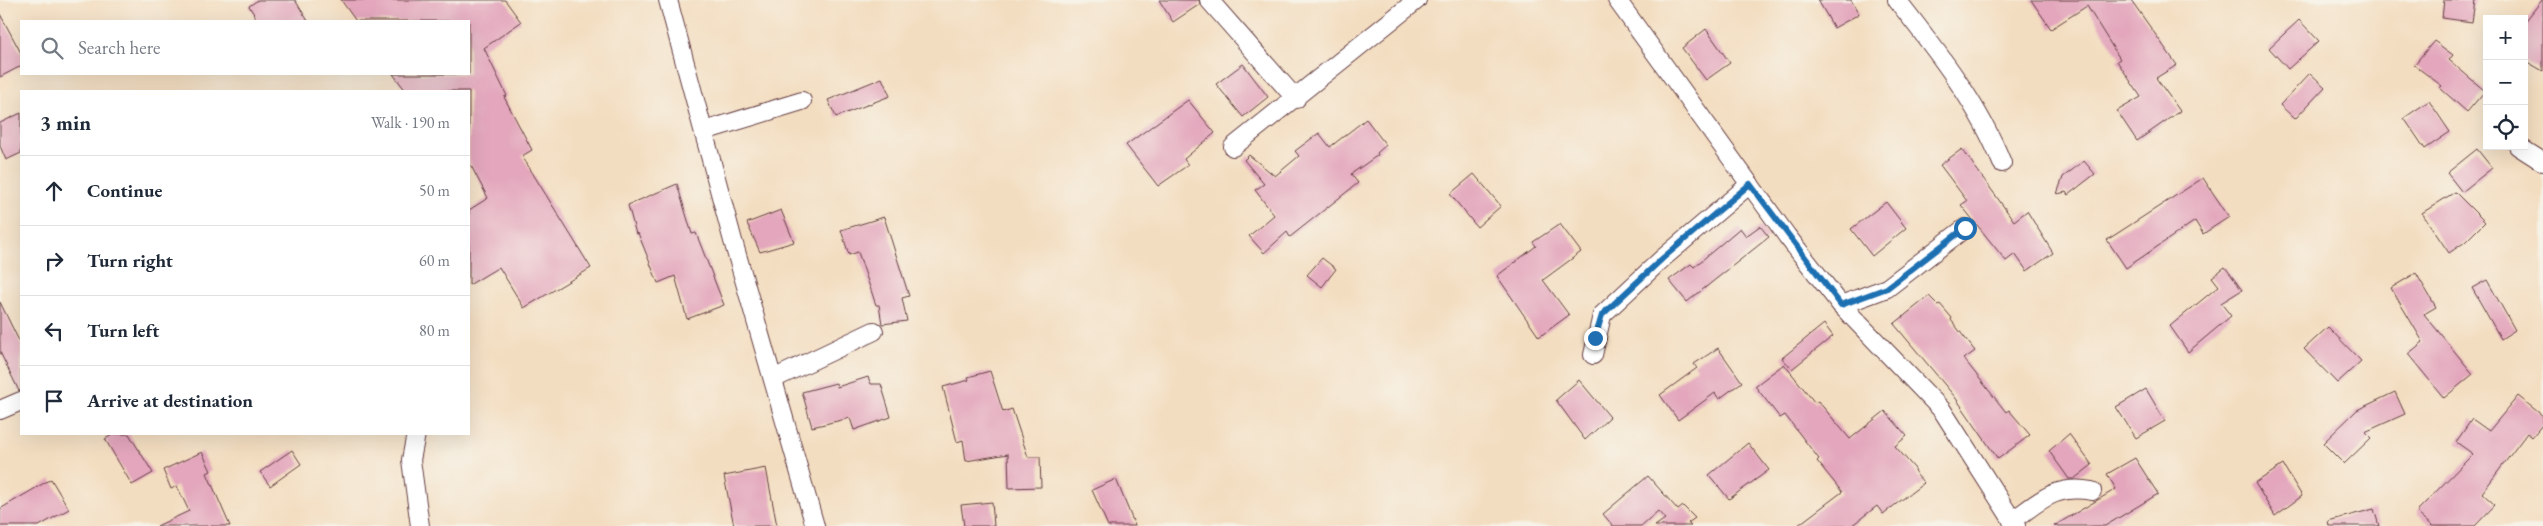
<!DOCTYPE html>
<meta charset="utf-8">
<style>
:root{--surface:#fff;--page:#f6f6f7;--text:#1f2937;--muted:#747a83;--line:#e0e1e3}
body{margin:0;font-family:"EB Garamond",serif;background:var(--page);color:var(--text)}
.controls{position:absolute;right:15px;top:15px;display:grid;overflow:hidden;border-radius:0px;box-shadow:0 5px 20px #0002}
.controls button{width:45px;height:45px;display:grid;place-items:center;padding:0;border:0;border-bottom:1px solid var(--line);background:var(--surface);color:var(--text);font:25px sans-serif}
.stop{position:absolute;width:15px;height:15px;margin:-11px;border:4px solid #1f6fb2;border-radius:50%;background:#fff}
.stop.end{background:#1f6fb2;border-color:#fff;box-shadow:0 1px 5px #0008}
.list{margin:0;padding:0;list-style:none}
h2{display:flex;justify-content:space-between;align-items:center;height:65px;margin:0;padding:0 20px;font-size:21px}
h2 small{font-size:16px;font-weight:400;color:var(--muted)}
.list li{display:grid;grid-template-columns:32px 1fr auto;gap:15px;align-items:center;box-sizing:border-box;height:70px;padding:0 20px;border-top:1px solid var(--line)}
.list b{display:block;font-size:19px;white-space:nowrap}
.list em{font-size:16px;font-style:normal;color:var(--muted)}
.icon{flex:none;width:28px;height:28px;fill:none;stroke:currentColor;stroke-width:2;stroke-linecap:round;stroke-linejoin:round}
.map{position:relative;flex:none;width:2543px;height:526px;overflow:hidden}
.search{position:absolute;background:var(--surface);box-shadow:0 5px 20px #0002;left:20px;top:20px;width:450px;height:55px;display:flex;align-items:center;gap:12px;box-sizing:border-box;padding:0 18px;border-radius:0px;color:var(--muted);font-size:19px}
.panel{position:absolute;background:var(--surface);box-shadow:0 5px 20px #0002;left:20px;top:90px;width:450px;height:345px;border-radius:0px}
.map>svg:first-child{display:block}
.building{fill:#e3a6bc}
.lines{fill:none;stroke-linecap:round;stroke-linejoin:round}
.minor-casing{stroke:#633c41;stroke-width:20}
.minor{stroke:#fff;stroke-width:18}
.route{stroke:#1f6fb2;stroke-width:6}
</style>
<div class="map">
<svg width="2543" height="526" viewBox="0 0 2543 526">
<rect width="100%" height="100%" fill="#f7f3e8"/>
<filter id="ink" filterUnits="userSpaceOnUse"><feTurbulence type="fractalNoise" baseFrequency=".02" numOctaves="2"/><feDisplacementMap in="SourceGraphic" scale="10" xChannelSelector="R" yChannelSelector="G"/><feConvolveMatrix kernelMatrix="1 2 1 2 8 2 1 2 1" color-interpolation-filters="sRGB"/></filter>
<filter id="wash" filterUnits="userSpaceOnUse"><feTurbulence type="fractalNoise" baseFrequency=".0096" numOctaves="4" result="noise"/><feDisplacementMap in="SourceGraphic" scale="20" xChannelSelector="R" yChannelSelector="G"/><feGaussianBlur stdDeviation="1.12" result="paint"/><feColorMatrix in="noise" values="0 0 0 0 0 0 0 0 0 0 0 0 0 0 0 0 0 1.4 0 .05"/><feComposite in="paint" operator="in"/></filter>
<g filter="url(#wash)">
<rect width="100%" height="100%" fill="#f3ddc0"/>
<g id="blocks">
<g class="building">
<path d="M258,0H295L308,21H258L249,6Z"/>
<path d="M341,0H505L521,22L484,48L507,96L504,97L532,150L522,156L591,268L524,308L499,267L469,285V210L488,198L469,162V91H406L393,74H469V21H356Z"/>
<path d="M1159,0H1199L1200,4L1173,22Z"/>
<path d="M1818,0H1851L1859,14L1834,28Z"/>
<path d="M2031,0H2131L2177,65L2156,78L2180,111L2137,141L2117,111L2141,97L2117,61L2120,59L2087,6L2051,29Z"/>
<path d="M2444,0H2475L2472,22L2442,18Z"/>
<path d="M2542,0H2543V71L2524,60V23Z"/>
<path d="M0,14L21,53V66L0,77Z"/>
<path d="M2299,20L2319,41L2288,69L2269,48Z"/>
<path d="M1706,29L1730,63L1706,80L1682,48Z"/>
<path d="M2434,41L2453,55L2449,60L2485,91L2467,112L2440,88L2442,86L2414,65Z"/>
<path d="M1243,64L1268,97L1243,117L1216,84Z"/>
<path d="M2310,73L2325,87L2295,119L2280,105Z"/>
<path d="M882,78L890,96L836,117L828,100Z"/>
<path d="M1188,100L1215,133L1184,159L1188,165L1158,186L1126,145Z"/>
<path d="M2429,101L2450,132L2425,149L2404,118Z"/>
<path d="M21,113V153L6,160L0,146V123Z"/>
<path d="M1366,119L1386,145L1377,153L1378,155L1351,174L1358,183L1290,237L1287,232L1264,253L1249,236L1274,215L1255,190L1264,184L1244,160L1249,155L1275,176L1299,156L1295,151L1319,133L1330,147Z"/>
<path d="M1962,149L2014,221L2027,211L2053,253L2027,271L2015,254L2006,261L1961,205L1967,201L1940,165Z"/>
<path d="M2477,149L2492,168L2462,192L2447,173Z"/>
<path d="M2084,161L2095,174L2068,195L2066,192L2057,194L2063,177Z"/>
<path d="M1474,174L1501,206L1477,227L1450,194Z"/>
<path d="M2203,178L2229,217L2203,234L2195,221L2126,268L2107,240Z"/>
<path d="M677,184L692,234L696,233L724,305L687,319L675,276L658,283L638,233L636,234L628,205Z"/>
<path d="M2455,192L2485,222L2465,242L2449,253L2422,213Z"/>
<path d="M1886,202L1906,228L1872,256L1851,229Z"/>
<path d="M781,210L794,242L760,252L747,223Z"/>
<path d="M884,217L909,296L902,298L907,321L882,324L879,305H876L858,252L849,255L841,230Z"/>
<path d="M1560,224L1581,252L1543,280L1569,315L1539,337L1497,276L1536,246L1533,242Z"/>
<path d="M1760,226L1769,237L1687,302L1669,280L1691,264L1694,267L1740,228L1746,236Z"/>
<path d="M1322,258L1336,269L1322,287L1307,275Z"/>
<path d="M2225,267L2242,290L2221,303L2231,316L2188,352L2170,326L2219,286L2212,277Z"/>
<path d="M2416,273L2436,307L2424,314L2473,374L2444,398L2408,354L2423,342L2391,288Z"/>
<path d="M2487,280L2515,330L2501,339L2472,288Z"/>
<path d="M1929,296L1938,305L1940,304L1952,318L1951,320L1975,351L1964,359L2006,412L2009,410L2030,435L1998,459L1955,397L1894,324Z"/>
<path d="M0,302L21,345V391H19L0,352Z"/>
<path d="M1824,324L1833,336L1792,369L1782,358Z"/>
<path d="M2328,327L2361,361L2337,383L2304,349Z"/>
<path d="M1718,348L1742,382L1719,399L1715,393L1678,420L1660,395L1697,368L1694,364Z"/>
<path d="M1784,364L1815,403L1818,401L1850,439L1885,411L1907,436L1895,446L1915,469L1916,474L1924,483L1883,514L1877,506L1851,526H1797L1842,492L1817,461L1819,459L1785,415L1780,418L1755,386Z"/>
<path d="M990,371L1003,412L1012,409L1028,457H1040L1041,487L1009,488L1008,454L966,461L963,440L957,442L943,387L969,380L968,377Z"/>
<path d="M868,377L871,384H881L891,417L854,430L850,418L812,427L802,392L836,383L837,387Z"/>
<path d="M1579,380L1610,417L1585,440L1556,400Z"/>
<path d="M2146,389L2165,421L2136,438L2116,407Z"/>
<path d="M2395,392L2405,414L2365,432L2371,438L2344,464L2323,443L2357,410Z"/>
<path d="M2518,396L2543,416V424L2532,437L2527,433L2482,493L2495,505L2475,526H2432L2418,514V510L2473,454L2456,442L2472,419L2489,431Z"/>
<path d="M114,434H129L153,473L132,485L105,439Z"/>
<path d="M2069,434L2092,465L2074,479H2069L2049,451Z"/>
<path d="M1748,443L1769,470L1729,499L1709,475Z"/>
<path d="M292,450L301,464L270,486L260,472Z"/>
<path d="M202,452L211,471L207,473L230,526H157L189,511L177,486L171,489L163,470Z"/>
<path d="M2135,458L2158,494L2105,526H2054L2116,489L2107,474Z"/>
<path d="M2283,465L2302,496L2275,516L2255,483Z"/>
<path d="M766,468L777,526H734L724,476Z"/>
<path d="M1648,476L1678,510L1683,506L1695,518L1688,523L1691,526H1655L1665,519L1658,511L1641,526H1613L1603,514Z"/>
<path d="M51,479L69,509L39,526H0V509Z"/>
<path d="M1116,479L1135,526H1108L1092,490Z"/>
<path d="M992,502L994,526H964L961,505Z"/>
<path d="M2374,509L2379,526H2329L2328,521Z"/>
</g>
</g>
</g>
<g filter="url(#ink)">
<use href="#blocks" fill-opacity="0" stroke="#633c41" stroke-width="1"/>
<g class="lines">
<defs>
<g id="minor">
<path d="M668,0L733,241L815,526"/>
<path d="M1209,0L1296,99"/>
<path d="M1617,0L1787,236L1841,305L1942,410L2016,526"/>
<path d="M1897,0C1937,51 1978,103 2002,163"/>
<path d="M704,131L802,101"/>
<path d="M2518,146L2543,162"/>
<path d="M1233,147L1417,0"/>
<path d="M1841,305L1887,288L1965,228"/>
<path d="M1593,355L1602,315L1663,258L1750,184"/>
<path d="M773,379L874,331"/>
<path d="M0,410L21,401"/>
<path d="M416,434L411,460L420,526"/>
<path d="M2012,521C2040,501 2055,484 2092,491"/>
</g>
</defs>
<use href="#minor" class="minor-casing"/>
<use href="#minor" class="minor"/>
</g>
</g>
<g class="lines" filter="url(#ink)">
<path class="route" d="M1595,338L1602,315L1663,258L1750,184L1841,305L1887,288L1965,228"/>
</g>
</svg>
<div class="controls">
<button>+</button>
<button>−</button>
<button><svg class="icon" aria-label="locate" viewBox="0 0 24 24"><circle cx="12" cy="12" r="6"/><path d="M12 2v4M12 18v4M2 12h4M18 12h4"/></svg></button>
</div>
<div class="stop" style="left:1965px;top:228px"></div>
<div class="stop end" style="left:1595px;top:338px"></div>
<div class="search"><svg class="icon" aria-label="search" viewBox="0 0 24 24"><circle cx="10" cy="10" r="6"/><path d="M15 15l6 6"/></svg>Search here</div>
<section class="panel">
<h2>3 min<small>Walk · 190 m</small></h2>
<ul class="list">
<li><svg class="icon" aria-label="ahead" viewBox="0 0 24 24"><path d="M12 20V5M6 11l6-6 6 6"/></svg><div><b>Continue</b></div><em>50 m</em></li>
<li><svg class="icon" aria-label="right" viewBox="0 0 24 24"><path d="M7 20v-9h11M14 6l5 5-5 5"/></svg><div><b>Turn right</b></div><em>60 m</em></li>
<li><svg class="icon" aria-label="left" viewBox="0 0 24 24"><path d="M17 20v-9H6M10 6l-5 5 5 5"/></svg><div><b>Turn left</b></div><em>80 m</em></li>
<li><svg class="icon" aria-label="arrive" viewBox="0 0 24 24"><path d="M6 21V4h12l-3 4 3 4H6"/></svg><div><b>Arrive at destination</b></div></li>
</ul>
</section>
</div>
